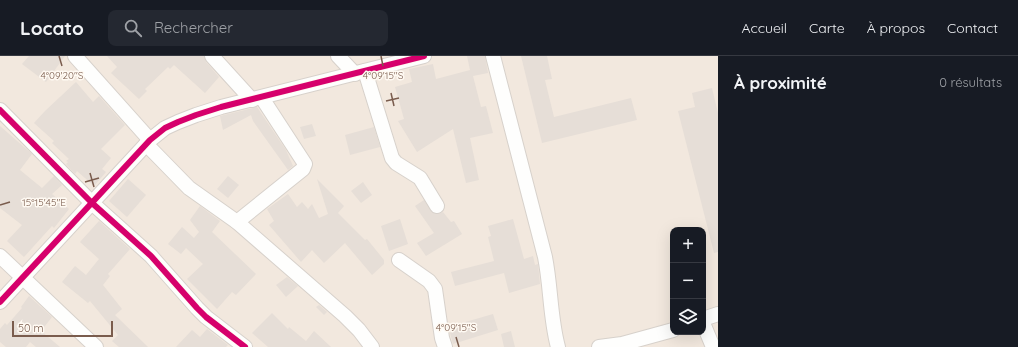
<!DOCTYPE html>
<html lang="fr">
<meta charset="utf-8">
<style>
:root{--surface:#171b24;--page:#242831;--text:#f1f3f6;--muted:#9ea1a6;--line:#363941}
body{margin:0;font-family:Quicksand,sans-serif;background:var(--page);color:var(--text)}
.controls{position:absolute;right:12px;bottom:12px;display:grid;overflow:hidden;border-radius:8px;box-shadow:0 4px 16px #0002}
.controls button{width:36px;height:36px;display:grid;place-items:center;padding:0;border:0;border-bottom:1px solid var(--line);background:var(--surface);color:var(--text);font:20px sans-serif}
.scale{position:absolute;left:12px;bottom:10px;width:101px;box-sizing:border-box;padding-left:4px;border:2px solid #7a5c4d;border-top:0;font-size:11px;line-height:14px;white-space:nowrap;color:#7a5c4d;-webkit-text-stroke:3px #fffaf3;paint-order:stroke}
.list{margin:0;padding:0;list-style:none}
h2{display:flex;justify-content:space-between;align-items:center;height:52px;margin:0;padding:0 16px;font-size:17px}
h2 small{font-size:13px;font-weight:400;color:var(--muted)}
.icon{flex:none;width:22px;height:22px;fill:none;stroke:currentColor;stroke-width:2;stroke-linecap:round;stroke-linejoin:round}
.map{position:relative;flex:none;width:718px;height:291px;overflow:hidden}
header{display:flex;align-items:center;gap:24px;box-sizing:border-box;height:56px;padding:0 20px;background:var(--surface);border-bottom:1px solid var(--line)}
header strong{font-size:19px}
nav{display:flex;gap:22px;margin-inline-start:auto;font-size:14px}
.search{width:280px;height:36px;background:var(--page);display:flex;align-items:center;gap:10px;box-sizing:border-box;padding:0 14px;border-radius:8px;color:var(--muted);font-size:15px}
main{display:flex}
aside{flex:1;background:var(--surface)}
.map>svg:first-child{display:block}
.residential{fill:#f2e8de;fill-rule:evenodd}
.building{fill:#e6ded7}
.lines{fill:none;stroke-linecap:round;stroke-linejoin:round}
.minor-casing{stroke:#d7d1cb;stroke-width:16}
.minor{stroke:#fefefd;stroke-width:14}
.cycleway-casing{stroke:#fffaf3;stroke-width:8}
.cycleway{stroke:#d6006c;stroke-width:6}
.ticks{fill:none;stroke:#7a5c4d;stroke-width:1.5}
.ticks-label{font-size:10px;text-anchor:middle;fill:#7a5c4d;stroke:#fffaf3;stroke-width:3;stroke-linejoin:round;paint-order:stroke}
</style>
<header>
<strong>Locato</strong>
<div class="search"><svg class="icon" aria-label="search" viewBox="0 0 24 24"><circle cx="10" cy="10" r="6"/><path d="M15 15l6 6"/></svg>Rechercher</div>
<nav><a>Accueil</a><a>Carte</a><a>À propos</a><a>Contact</a></nav>
</header>
<main>
<div class="map">
<svg width="718" height="291" viewBox="0 0 718 291">
<rect width="100%" height="100%" fill="#f9f5f0"/>
<path class="residential" d="M0,0H718V291H0ZM673,174H703V276H673Z"/>
<g class="building">
<path d="M29,0H65L46,26L22,8Z"/>
<path d="M107,0H204L206,6L219,21L205,37L174,9L170,13L168,11L145,33L147,35L139,43L111,17L117,11Z"/>
<path d="M467,0H485L488,17L473,20L481,51L486,50L493,77L470,82L479,124L466,127L453,73L417,96L398,65L404,63L395,31L412,26L409,13L433,8L436,23L470,14Z"/>
<path d="M521,0H547L552,23L545,24L554,61L631,42L637,64L542,87Z"/>
<path d="M76,26L93,46L99,40L125,69L101,93L111,102L102,113L106,116L94,130L77,115L75,118L66,108L68,106L66,105L69,103L52,87L54,85L34,67L45,55Z"/>
<path d="M712,32L718,57V196L714,197L678,55L695,51L692,37Z"/>
<path d="M257,51L286,94L293,110L288,114L253,65L251,59L223,74L220,60Z"/>
<path d="M312,68L316,80L304,83L300,71Z"/>
<path d="M0,70L32,98L20,114L42,132L54,120L62,129L52,138L69,153L54,172L52,170L24,201L7,185L22,169L0,152Z"/>
<path d="M374,71L380,91L350,99L345,79Z"/>
<path d="M228,120L239,129L228,142L217,133Z"/>
<path d="M128,123L146,139L127,161L109,145Z"/>
<path d="M317,123L344,150L338,157L365,184L367,183L384,204V208L372,219L345,187L324,207L312,194L301,206L269,169L274,165L267,153L288,138L297,151L302,146L308,153L312,148L319,162L328,158Z"/>
<path d="M363,126L372,139L361,147L351,135Z"/>
<path d="M424,144L433,157L438,158L443,156L451,166L454,165L462,178L426,200L417,187L434,177L415,150Z"/>
<path d="M200,150L220,165L212,176L256,218L236,239L232,236L217,253L187,223L203,208L186,192L181,198L168,188L182,171L194,182L199,176L190,164Z"/>
<path d="M400,163L408,188L389,195L381,170Z"/>
<path d="M513,163L524,203L533,200L535,209L538,208L540,228L509,237L504,217L455,230L451,216L494,205L488,181L491,180L488,170Z"/>
<path d="M99,165L130,193L108,218L110,220L103,229L122,253L115,259L148,291H119L112,285L118,279L90,245L88,247L62,226L75,210L86,219L99,203L80,186Z"/>
<path d="M287,221L298,230L286,241L276,229Z"/>
<path d="M29,240L52,261L41,275L60,291H36L30,286L26,291H6L0,286V273L5,267L7,269L22,252L21,251Z"/>
<path d="M319,249L327,256L324,259L316,251Z"/>
<path d="M272,257L288,273L289,271L306,285L314,275L331,291H268L252,277Z"/>
<path d="M493,258L498,274L453,288L450,277L457,273L455,269Z"/>
<path d="M207,273L228,289L226,291H176L192,274L200,281Z"/>
<path d="M511,275L515,291H504L501,278Z"/>
</g>
<g class="lines">
<defs>
<g id="minor">
<path d="M75,0L150,84"/>
<path d="M212,0L252,44"/>
<path d="M338,0L355,18"/>
<path d="M493,0L545,201C551,231 550,262 558,291"/>
<path d="M365,15L392,102L396,107L420,122L437,150"/>
<path d="M0,54L92,147L151,200L197,252L206,261L245,291"/>
<path d="M146,88L189,132L237,166L345,260L359,274L372,291"/>
<path d="M237,166L303,113L305,108L262,42"/>
<path d="M0,200L96,291"/>
<path d="M399,204L429,225L435,233L442,282L445,291"/>
<path d="M0,246L150,84L165,72L178,66L196,59L221,51L424,0"/>
<path d="M703,263L718,258"/>
<path d="M703,267L713,291"/>
<path d="M599,291L622,288L673,274"/>
</g>
</defs>
<use href="#minor" class="minor-casing"/>
<use href="#minor" class="minor"/>
<defs>
<g id="cycleway">
<path d="M0,54L92,147L151,200L197,252L206,261L245,291"/>
<path d="M0,246L150,84L165,72L178,66L196,59L221,51L424,0"/>
</g>
</defs>
<use href="#cycleway" class="cycleway-casing"/>
<use href="#cycleway" class="cycleway"/>
</g>
<path class="ticks" d="M59,0L62,10M381,0L383,10M391,37L394,50M386,45L399,42M90,117L94,131M85,126L99,122M0,149L10,146M456,281L459,291"/>
<g class="ticks-label">
<text x="62" y="23">4°09'20"S</text>
<text x="383" y="23">4°09'15"S</text>
<text x="44" y="150">15°15'45"E</text>
<text x="456" y="275">4°09'15"S</text>
</g>
</svg>
<div class="controls">
<button>+</button>
<button>−</button>
<button><svg class="icon" aria-label="layers" viewBox="0 0 24 24"><path d="M12 4l9 5-9 5-9-5zM3 14l9 5 9-5"/></svg></button>
</div>
<div class="scale">50 m</div>
</div>
<aside>
<h2>À proximité<small>0 résultats</small></h2>
<ul class="list">
</ul>
</aside>
</main>
